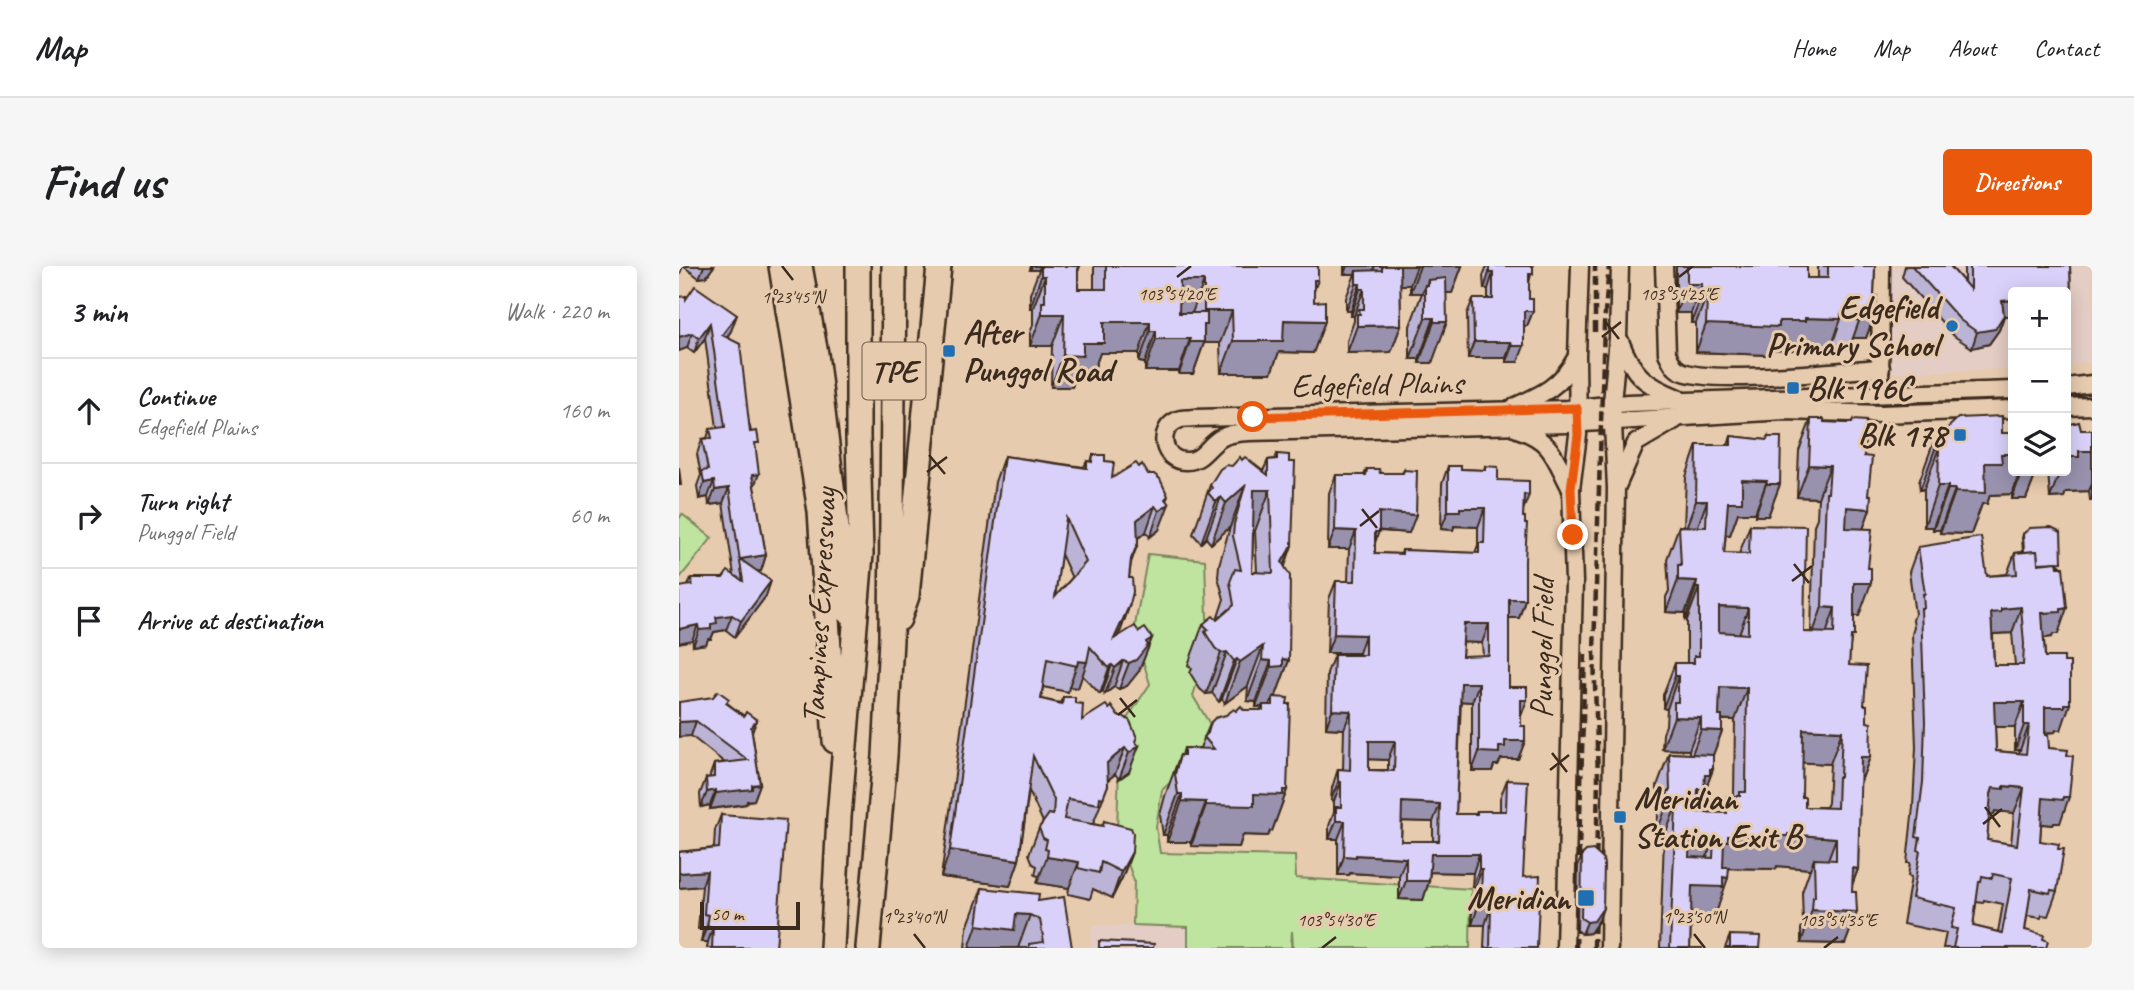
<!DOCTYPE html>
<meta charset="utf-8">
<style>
:root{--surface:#fff;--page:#f6f6f6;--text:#202124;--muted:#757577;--line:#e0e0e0;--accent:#ea580c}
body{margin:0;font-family:Caveat,sans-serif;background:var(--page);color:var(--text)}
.controls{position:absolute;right:21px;top:21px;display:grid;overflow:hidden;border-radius:7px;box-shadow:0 4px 18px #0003}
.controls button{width:63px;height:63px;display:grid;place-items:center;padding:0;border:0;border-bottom:2px solid var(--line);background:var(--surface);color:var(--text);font:35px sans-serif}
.scale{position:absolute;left:21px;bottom:18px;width:100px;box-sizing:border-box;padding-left:7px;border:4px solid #3b2a1e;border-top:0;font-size:19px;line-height:24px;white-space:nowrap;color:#3b2a1e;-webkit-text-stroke:5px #e7cbae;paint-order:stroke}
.stop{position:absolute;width:21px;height:21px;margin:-16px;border:5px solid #ea580c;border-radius:50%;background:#fff}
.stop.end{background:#ea580c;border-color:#fff;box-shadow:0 2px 7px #0008}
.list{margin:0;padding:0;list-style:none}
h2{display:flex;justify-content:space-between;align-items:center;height:91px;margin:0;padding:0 28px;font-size:30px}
h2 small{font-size:23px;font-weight:400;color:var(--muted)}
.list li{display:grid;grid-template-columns:46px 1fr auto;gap:21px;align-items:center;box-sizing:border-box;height:105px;padding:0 28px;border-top:2px solid var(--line)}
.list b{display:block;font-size:26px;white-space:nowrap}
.list p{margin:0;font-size:23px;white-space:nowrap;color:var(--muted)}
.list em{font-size:23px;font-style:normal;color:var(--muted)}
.icon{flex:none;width:38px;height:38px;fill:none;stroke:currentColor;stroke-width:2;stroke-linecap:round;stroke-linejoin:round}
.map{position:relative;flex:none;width:1413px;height:682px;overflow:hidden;border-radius:7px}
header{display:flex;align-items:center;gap:42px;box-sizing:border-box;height:98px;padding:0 35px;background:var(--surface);border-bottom:2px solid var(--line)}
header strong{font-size:33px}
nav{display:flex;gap:38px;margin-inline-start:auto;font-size:24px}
.intro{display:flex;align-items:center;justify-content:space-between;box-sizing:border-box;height:168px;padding:0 42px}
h1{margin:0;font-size:49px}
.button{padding:18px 32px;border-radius:7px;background:var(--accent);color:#fff;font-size:24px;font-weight:700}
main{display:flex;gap:42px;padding:0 42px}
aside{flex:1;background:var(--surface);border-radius:7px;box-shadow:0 4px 18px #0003}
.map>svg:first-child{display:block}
.built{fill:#e3cdc4}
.green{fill:#bee49f;stroke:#7c875e;stroke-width:2}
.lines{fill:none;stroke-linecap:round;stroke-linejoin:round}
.minor-casing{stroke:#3b2a1e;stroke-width:21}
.highway-casing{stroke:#3b2a1e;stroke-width:28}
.minor{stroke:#e7cbae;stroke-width:16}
.highway{stroke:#e7cbae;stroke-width:23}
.rail{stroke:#3b2a1e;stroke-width:4.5;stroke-dasharray:10 5;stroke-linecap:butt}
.wall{fill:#bbb4d6;stroke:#3b2a1e;stroke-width:2;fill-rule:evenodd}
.shaded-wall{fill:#9892ae;stroke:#3b2a1e;stroke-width:2}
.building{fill:#d9d1f9;stroke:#3b2a1e;stroke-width:2;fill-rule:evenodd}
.route{stroke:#ea580c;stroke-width:9}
.ticks{fill:none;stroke:#3b2a1e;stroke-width:2.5}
.poi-dot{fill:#1f6fb2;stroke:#e7cbae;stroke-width:2.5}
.labels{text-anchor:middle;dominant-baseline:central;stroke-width:6;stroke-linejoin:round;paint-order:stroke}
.shield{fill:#e7cbae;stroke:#6f5a49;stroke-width:2}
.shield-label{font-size:32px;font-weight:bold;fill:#3b2a1e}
.poi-label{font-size:33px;font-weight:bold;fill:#3b2a1e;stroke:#e7cbae;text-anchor:end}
.street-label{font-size:33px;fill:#3b2a1e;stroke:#e7cbae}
.ticks-label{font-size:18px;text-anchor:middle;fill:#3b2a1e;stroke:#e7cbae;stroke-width:6;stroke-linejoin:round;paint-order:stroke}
</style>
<header>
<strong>Map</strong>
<nav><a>Home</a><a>Map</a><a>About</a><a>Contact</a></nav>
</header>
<div class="intro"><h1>Find us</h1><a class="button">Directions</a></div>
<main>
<aside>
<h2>3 min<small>Walk · 220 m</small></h2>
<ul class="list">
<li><svg class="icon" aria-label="ahead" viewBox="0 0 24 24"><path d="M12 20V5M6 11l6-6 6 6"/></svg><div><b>Continue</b><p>Edgefield Plains</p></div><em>160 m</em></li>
<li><svg class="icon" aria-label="right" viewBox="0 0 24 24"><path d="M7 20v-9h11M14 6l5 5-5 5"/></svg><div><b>Turn right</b><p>Punggol Field</p></div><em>60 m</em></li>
<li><svg class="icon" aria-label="arrive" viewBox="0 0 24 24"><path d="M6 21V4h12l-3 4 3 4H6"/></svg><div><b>Arrive at destination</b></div></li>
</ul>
</aside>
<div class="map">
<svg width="1413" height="682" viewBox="0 0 1413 682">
<rect width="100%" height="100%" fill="#e7cbae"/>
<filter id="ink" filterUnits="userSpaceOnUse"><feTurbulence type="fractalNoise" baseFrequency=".0143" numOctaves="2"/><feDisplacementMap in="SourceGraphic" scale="14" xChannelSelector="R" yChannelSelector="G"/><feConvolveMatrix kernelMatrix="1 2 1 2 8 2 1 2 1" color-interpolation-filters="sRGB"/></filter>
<g filter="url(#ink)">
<g class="built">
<path d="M1211,0H1413V95L1387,100V26H1334V103L1213,107Z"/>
<path d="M413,659L614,665V682H412Z"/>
</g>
<g class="green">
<path d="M3,248L33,272L0,313V253Z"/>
<path d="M469,288L526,294L529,380L514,430L535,465L525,486L483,524L477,561L481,587L616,590L617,612L792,623L791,682H614L613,665L612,682H509V661L454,659L455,615L438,566L441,463L471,418L455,365Z"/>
</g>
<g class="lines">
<defs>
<g id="minor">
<path d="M985,0L988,87C991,93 994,101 1000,104C1027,120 1165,104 1202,102"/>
<path d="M941,75C954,109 965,118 999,132"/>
<path d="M1387,121L1413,118"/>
<path d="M1334,124L949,137L888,143L515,152C510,153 503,152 499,154C477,163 483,195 507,195C523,196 530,178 542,172C551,167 559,167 569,166L888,158L1106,145L1203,148L1334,143"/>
<path d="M1201,128L1202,0"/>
<path d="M837,140C864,128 882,120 897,92"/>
<path d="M1387,141L1413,140"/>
<path d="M838,163C874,175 875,191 892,223"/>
<path d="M938,220L957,177L996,154"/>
<path d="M886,682L895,316L892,223L899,169L898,90L901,0"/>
<path d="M930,682L937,222L933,137L939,72L941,0"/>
</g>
<g id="highway">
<path d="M102,0L141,245L156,475"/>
<path d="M121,0L137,88L168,345"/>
<path d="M220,353L228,330L260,0"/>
<path d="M153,682L160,551L182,288L179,171V0"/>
<path d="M189,682L206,490L212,373L215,0"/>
</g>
</defs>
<use href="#minor" class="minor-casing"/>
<use href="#highway" class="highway-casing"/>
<use href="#minor" class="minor"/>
<use href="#highway" class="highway"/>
<g class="rail">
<path d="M916,66V0"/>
<path d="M917,605L919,512L915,386L925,59L930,0"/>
<path d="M897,682L906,388"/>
<path d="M915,682L916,640"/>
</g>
</g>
<g class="wall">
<path d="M4,0H35L27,11L20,12Z"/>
<path d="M352,0H401L399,6V23H415V0H639L635,26V36L646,55L634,87L600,86L592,107H542L541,77H525L514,108H500V105H466V97L460,96V87H421L413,109H397L393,121H372L373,80H351V67L354,59V42H351V28L360,4H351Z"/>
<path d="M665,0H783L773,27H767L753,97H740V93H731V60L743,27H731V19H721L722,59L712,86L668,87V75L675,55V50H672V45H667V32L676,8H665Z"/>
<path d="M808,0H854L850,17V33L854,45L848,60H845L839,96H827V92H789L788,48L794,33H809V23H805L804,10Z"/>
<path d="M997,0H1128V12H1139V0H1196L1195,29L1197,44L1187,72H1174L1170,83L1153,77L1152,82L1117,80L1116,84L1091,83L1089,89L1017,86V57H1012V47H997Z"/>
<path d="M1226,0H1271L1285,16V2L1284,0H1391L1392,33L1387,48V26H1334V50H1325L1320,64L1310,78L1293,82L1275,70L1223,11Z"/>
<path d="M7,33L52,65L48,71L77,185L75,221L87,289L82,305H79L87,330L56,371L47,364L35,366L32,373H29L27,378L14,380L9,320L12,312H44L55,309L44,237L30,239L29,231L20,233L18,220L22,209L18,188L23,173L28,172L31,163L38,162L26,72L15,87L8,82Z"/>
<path d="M1132,153L1145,156L1167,157H1173L1174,154L1185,190L1189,229L1191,243L1184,263L1180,350H1175L1171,381L1170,399L1185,439L1191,491L1181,518L1179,603L1173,619V626L1178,646L1166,678L1122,677V663L1124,657L1123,626L1131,603L1098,600L1097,603L1050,602L1038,644H1035L1032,653H1012L1011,682H1024H981L985,572L976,571L977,557L979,552L978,520L990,487L1010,488V484L983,483L984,468L987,459L988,443L984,442V429L996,397H1008V354H1006V347L987,346V331L990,325L988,293L1000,260L1005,261L1007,211L1018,179H1049L1052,170L1088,174L1089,171L1101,218L1089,250H1076V247H1059L1051,269L1047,268L1045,287L1060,288L1071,259L1125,366H1132L1135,259L1138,252L1139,232L1118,231L1120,185ZM1043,454H1056L1055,530H1048L1042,547L1018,546V542L1022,535L1034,503V489L1043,465ZM1123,496L1151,498L1149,537L1147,541H1126L1123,531Z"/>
<path d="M1402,164H1413V234H1411L1410,225L1387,226L1385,231L1371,232L1369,205H1387Z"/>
<path d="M1323,167L1334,205H1358L1347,233H1333V228L1311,229L1308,238H1303L1292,268L1261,267V264H1254V261H1245V223L1241,224L1240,216L1255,175Z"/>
<path d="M598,188L610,196L613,279L606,300L610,394L596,432L608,524L593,565H591L589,570L564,569L560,581L512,580V576H488V569H484L481,549L486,530L501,489H503L505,482H521L532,456L557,445L582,444L583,441H577V436L568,435L569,420L546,437L543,433L540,436L533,427L527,428L521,423L511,407L513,403L509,399L524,358L538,354L545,333L539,311L540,299L551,261L532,278L527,272L522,277L514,268L531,219L553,200L563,194L584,205L589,194L596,193ZM574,265H576L578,306H573Z"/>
<path d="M414,189L426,195L433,212L487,234L480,264L471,271L467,266L459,272V277L452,297L450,312L451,338L439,371L460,366L473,372L460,405L448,420L440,423L435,421L426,428L424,425L421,428L403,409L399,422L390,421L389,426L364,421L362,433L381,437L384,431L396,437L403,454L430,443L439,450L458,472L450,506L440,513L436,508L429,514V519L414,558L423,560L425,555L453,586L443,612L433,632L414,623L411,633L389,628L390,622L358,617L360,610L356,609L358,600L354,598L350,588L360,562L364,556L350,525L340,594L331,620L262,611L316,216L325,190L405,201L408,195L412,196ZM382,288L393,312L376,331Z"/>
<path d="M769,200L782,203L805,204L806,200L819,214L844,244L846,333L840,352H830V421L842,450V460L846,475L839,493H822L819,499H815L813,505H793V436L782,435L777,548H797L798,545H821V532L828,514L844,611L858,682H805L806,659H793V646L796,638V621H793L794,607L751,606L750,615L744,634L720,633V610L671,607L670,609H659V573H650V560L655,546V535L652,534L653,522L659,503H664L665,463L647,462L648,407L655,389H680V387H648L650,333L657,315H669L670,283H649L650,227L657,209H685L688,203L701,207H723L725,204L730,267L700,265L696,277V287L722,288L723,284L796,287L799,279V261L775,260L774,264L762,263L763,218ZM784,376L803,377L804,390H783ZM690,493L709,494V504H690ZM723,555L754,556V575H722Z"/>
<path d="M1344,268L1382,300H1379V368H1374L1373,371L1365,372L1366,391L1382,464H1377L1376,466L1366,467L1370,482L1381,557H1375L1374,559L1362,558L1361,575L1379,583L1378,625L1369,650L1363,649L1362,652L1348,650L1346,664L1364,673L1367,682H1264L1267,667L1224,658L1232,611L1229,610L1231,597H1228L1234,541L1237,481L1233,368L1235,361L1234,354L1236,348L1230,306L1239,281L1308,310L1328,308L1336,287L1344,286L1343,272ZM1333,367L1336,399H1315L1314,368ZM1316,461H1336V484H1341L1340,487L1317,485ZM1316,545L1335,547L1332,578L1308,574L1310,548H1315ZM1305,634L1324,638L1319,666L1294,660L1297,636L1304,637Z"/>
<path d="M0,436L48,437L65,450L78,454L73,466L81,518L75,534L68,535L67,538L31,543V539L22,541L21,528L27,512H30L35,498L46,497L12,470Z"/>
<path d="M42,549L97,682H28L29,676H22L24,664L19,663L23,620L0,622V586L35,582L36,564Z"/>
<path d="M903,589L920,654L911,667L903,668L898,664L899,600Z"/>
<path d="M303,622L359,635L393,682H286L288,662Z"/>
<path d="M1051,669L1081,682H1046Z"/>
</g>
<g class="shaded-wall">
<path d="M0,0H4L0,10Z"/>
<path d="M25,0H35L27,11L20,12Z"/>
<path d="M353,0H361L360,4H351Z"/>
<path d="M668,0H696L693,8L677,5L676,8H665Z"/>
<path d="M718,0H738L731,19H711Z"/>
<path d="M741,0H783L773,27H746L749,19V14L746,23V19L743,27H731Z"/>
<path d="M810,7H814L809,23H805Z"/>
<path d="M362,10H366L354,42H351Z"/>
<path d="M635,14H639L627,46Z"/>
<path d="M501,15H525L513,47H489Z"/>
<path d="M677,18H681L672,45H667Z"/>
<path d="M1008,18H1023L1012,47H997Z"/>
<path d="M681,23H685L675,50H672Z"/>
<path d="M1023,29H1028L1017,57H1012Z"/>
<path d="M1387,33H1392L1387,48Z"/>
<path d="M1334,34V50H1325L1320,64L1310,78L1293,82L1298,66L1323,35Z"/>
<path d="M1184,44H1197L1187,72H1174Z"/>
<path d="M525,45H553L541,77H525L514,108H500L511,76H514Z"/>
<path d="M845,45H854L848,60H840Z"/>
<path d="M363,48H385L373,80H351Z"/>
<path d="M58,49L52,65L38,84L43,69Z"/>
<path d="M746,52H755L740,93H731Z"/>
<path d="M1126,52L1162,53L1152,82L1117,80L1116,84L1091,83L1089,89L1017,86L1027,58L1100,55Z"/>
<path d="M605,54L646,55L634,87L600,86L592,107H542L554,75Z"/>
<path d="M425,56H471L460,87H421L413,109H397L393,121H372L384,89L404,77Z"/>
<path d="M755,56H768L753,97H740Z"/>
<path d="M31,57L26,72L15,87L20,72Z"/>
<path d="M722,59L712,86L668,87L678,60Z"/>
<path d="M471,65H477L466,97L460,96Z"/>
<path d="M13,67L8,82L0,85V71Z"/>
<path d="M477,73H511L500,105H466Z"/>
<path d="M795,76H832L827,92H789Z"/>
<path d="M833,80H845L839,96H827Z"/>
<path d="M1260,182L1245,223L1241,224L1256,183Z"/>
<path d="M1400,185H1413V218L1410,225L1387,226L1385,231L1371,232L1381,205H1387V191Z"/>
<path d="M1322,188H1334V205H1341L1333,228L1311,229L1308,238H1303L1292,268L1261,267L1276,226L1306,197Z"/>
<path d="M1130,199L1151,200L1139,232L1118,231Z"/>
<path d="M1343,205H1358L1347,233H1333Z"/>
<path d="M80,208L74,223L73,209Z"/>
<path d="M1063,214L1088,215L1076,247H1059L1051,269L1038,268L1049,236Z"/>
<path d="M35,215L29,231L20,233L25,217Z"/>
<path d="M1087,218H1101L1089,250H1076Z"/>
<path d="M566,220L551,261L532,278L547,237Z"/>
<path d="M1259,220H1269L1254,261H1245Z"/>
<path d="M50,222L44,237L30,239L36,224Z"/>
<path d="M1269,223H1276L1261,264H1254Z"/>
<path d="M575,224H591L576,265H560Z"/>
<path d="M845,228L850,229L843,247Z"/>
<path d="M489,230L484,242L490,238L480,264L471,271L480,245L486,233Z"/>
<path d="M542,231L527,272L522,277L537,236Z"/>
<path d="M1017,235H1028L1016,268L1005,267Z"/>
<path d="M476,240L467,266L449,280L458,254Z"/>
<path d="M1168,241L1191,243L1180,275L1156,274Z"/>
<path d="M781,242H806L799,261L775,260L774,264L762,263L769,245Z"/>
<path d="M700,246L737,249L730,267L694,264Z"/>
<path d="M656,264L677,265L670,283H649Z"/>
<path d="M613,279L598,320L603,296Z"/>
<path d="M87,289L82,305L63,307L61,293Z"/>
<path d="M999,314L1018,315L1006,347L987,346Z"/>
<path d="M92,315L87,330L56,371L62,355Z"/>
<path d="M1175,317H1192L1180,350L1163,349Z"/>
<path d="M1017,322H1020L1008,354H1006Z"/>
<path d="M830,333H846L840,352H823Z"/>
<path d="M451,338L442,364L425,399L435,373Z"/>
<path d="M1040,341L1069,342L1058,374L1029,373Z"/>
<path d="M1143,341L1156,342L1145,374L1132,373Z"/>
<path d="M1342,341L1333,367L1314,368L1313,371L1312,347L1322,343Z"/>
<path d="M1388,342L1379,368H1374L1373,371L1354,373L1363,347Z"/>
<path d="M53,349L47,364L35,366L32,373H29L27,378L14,380L20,364L32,358L37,351Z"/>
<path d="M785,358H810L803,377L778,376Z"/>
<path d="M19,359L13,374L0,377V363Z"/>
<path d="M655,368L686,369L680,387H648Z"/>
<path d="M473,372L460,405L448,420L440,423L450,397L467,376Z"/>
<path d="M584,380L569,420L546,437L561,396Z"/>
<path d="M548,386L533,427L527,428L542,387Z"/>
<path d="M558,393L543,433L540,436L555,395Z"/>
<path d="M604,393L610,394L595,435L594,431L589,441L584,439L583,441H577L592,401Z"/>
<path d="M583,394L592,395L577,436L568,435Z"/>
<path d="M399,395L408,396L399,422L390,421Z"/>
<path d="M444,395L435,421L426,428L436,402Z"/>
<path d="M433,399L424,425L421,428L430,402Z"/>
<path d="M996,410H999L988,443L984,442Z"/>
<path d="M782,417H800L793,436L776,435Z"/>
<path d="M1041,421L1068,422L1056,454L1030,453Z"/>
<path d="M842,434H848L841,453Z"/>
<path d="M1315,436H1345L1336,461H1306Z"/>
<path d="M1385,438H1391L1382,464H1377L1376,466L1356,467L1366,441Z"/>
<path d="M653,444L672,445L665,463L647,462Z"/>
<path d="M995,451L1022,452L1010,484L983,483Z"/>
<path d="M17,455L12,470L0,471V456Z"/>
<path d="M1345,459H1350L1341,484H1336Z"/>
<path d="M1124,463L1163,465L1151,498L1112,496Z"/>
<path d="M1022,464L1043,465L1031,497L1010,496Z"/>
<path d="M458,472L454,484L460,480L450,506L440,513L450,487L456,475Z"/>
<path d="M690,475H716L709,494L683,493Z"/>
<path d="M826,475H846L839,493H822L819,499H815L813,505H793L800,486L820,481Z"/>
<path d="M446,482L436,508L418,523L428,497Z"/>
<path d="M1182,491H1191L1179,523Z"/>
<path d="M1031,503H1034L1022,535L1018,541L1019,523L1026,509Z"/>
<path d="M659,516H662L655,535L652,534Z"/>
<path d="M81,518L75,534L68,535L67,538L31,543L37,527Z"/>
<path d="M1325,520L1345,522L1335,547L1316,545L1315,548H1305L1314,522Z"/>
<path d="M37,524L31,539L22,541L28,526Z"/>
<path d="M604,524H608L593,565H591L589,570L564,569L560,581L512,580L527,539L575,528Z"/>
<path d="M499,528H503L488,569H484Z"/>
<path d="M1384,531H1390L1381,557H1375L1374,559L1355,557L1364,532Z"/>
<path d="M503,535L527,536L512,576H488Z"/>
<path d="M723,536L761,538L754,556L716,555Z"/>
<path d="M988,539L997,540L985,572L976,571Z"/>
<path d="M657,555H666L659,573H650Z"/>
<path d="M1109,568L1157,572L1145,604L1135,593L1131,603L1098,600L1097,603L1039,602L1045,575L1049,570Z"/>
<path d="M1011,571L1035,572L1023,604L999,603Z"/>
<path d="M271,584L340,594L331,620L262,611Z"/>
<path d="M453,586L443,612L433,632L442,606Z"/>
<path d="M752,588H800L794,607L745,606Z"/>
<path d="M677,589L727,592L720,610L671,607L670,609H659L665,590Z"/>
<path d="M368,591L400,596L390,622L358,617Z"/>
<path d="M1174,602L1179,603L1167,635Z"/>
<path d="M800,603H803L796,621H793Z"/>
<path d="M28,605L23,620L0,622V607Z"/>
<path d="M1044,611L1049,612L1038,644H1035L1032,653L1001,652L1013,620Z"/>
<path d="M727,615H750L744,634L720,633Z"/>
<path d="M799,640L812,641L806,659H793Z"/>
<path d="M924,642L920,654L911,667L903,668L908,656Z"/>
<path d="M1133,644L1178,646L1166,678L1122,677Z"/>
<path d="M337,648L351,649L339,682H290L298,659Z"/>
<path d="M28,660L34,661L29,676H22Z"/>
</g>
<g class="building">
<path d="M362,0H399V23H427V0H639V14H635V36L646,35V55L605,54L604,75H554L553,45H525V15H501L500,47H528V59H525V76H511V73H477V65H471V56H425V77H404V90L384,89L385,48H363V36H366V10H362Z"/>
<path d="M703,0H721L722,59L678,60V48H681L680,43H685V23H681V18H677V5L703,4Z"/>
<path d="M810,0H854V8H850V33H854V45H845V80H833L832,76H795L794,33H814V7H810Z"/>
<path d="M1008,0H1128V12H1149V0H1196L1195,29L1198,30L1197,44H1184L1180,55L1162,48V53L1126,52V55H1100V61L1027,58L1028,29H1023V18H1008Z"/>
<path d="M1233,0H1271L1291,23V0H1391L1392,33H1387V26H1334V34L1323,35L1325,49L1316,63L1298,66L1281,54Z"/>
<path d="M767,12L768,56H755V52H746V19H749V14Z"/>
<path d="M16,20L58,49L43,69L61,78L71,166L78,165L80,177H76L80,208L73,209L87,289L61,293L92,315L62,355L53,349L37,351L38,357L32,358V363L20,364L19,359L0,363V321L13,319L12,312H44L49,305L64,315L50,222L36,224L35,215L25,217L23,205L29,204L23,173L33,172L31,163L46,161L31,57L20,72L13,67L0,71V31L7,30V33Z"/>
<path d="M1323,150V167H1334V188H1322L1323,197H1306L1307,227L1276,226V223H1269V220H1259L1260,182L1256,183L1255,175L1279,152Z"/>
<path d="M1132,153H1145V156L1167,157H1173L1174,154L1187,155L1185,190L1193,191L1189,229H1192L1191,243L1168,241L1167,262L1193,263L1189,302H1192V317H1175V370H1172L1170,399L1188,400L1185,439H1188V456L1192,457L1191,491H1182L1179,603L1174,602L1173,626H1177L1178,646L1133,644L1134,631H1136L1135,593L1157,594V572L1109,568V570H1049V575H1045L1044,601H1050L1049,612L1044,611V621L1013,620L1011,682H1023H991L997,540L988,539L989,525H991L990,487L1034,489V503H1031V509H1026L1025,523H1019L1018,546L1048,547V530H1061V526H1067L1068,422L1041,421L1040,450H1043V465L1022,464V452L995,451V436H999V410H996V397H1015V390H1020V322H1017L1018,315L999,314V299H1002L1000,260L1027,261L1028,235H1017L1018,179H1052V170L1088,174L1089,171H1102L1101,218H1087L1088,215L1063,214V236H1049L1045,287L1070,288L1071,259L1127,260L1125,366L1155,367L1156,342L1143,341L1147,227H1149L1151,200L1130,199ZM1040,341L1069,342V368L1040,366ZM1124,463L1163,465L1161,511H1159L1158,542L1126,541V531H1123ZM1011,571L1035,572L1034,592L1010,591Z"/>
<path d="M1400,156L1402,164H1413V185H1400V191H1387V159Z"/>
<path d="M598,188L610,189V196H616L613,279L603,296L611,310L610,394L604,393V400L592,401V395L583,394L584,380L561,396L558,393L555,395L548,386L542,387L536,382L526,366L529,363L524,358L534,350L538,354L555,339L551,316L556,303L562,304L554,270L555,258L566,220L547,237L542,231L537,236L529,227L533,222L531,219L541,203L547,199L553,200L561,191L563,194L566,191L589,209V194L598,193ZM575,224H591L594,307L573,306Z"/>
<path d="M414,189H426V195L435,196L433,212L457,197L460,201L463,198L469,208H475L481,213L489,230L486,233L490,238L480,245L476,240L458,254L459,277L452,293L450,312H453L454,326L451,338L435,373L456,360L460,366L466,362L473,372L467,376L469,379L457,394L450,397L444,395L436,402L433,399L430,402L411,381L408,396L399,395L398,400L368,393L362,433L383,438L384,431H396V437L404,438L403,454L427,439L430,443L432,440L439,450H444L451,455L458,472L456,475L460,480L450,487L446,482L428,497L429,519L424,532L421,531L420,538L389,533L385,553L424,560L425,555L452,562L454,567L453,586L442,606L422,596L420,607L399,602L400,596L368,591L369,584L366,583L368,574L364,572L360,562L370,548L374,549L375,534L354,490L340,594L271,584L325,190L408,202V195L413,196ZM387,252L407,296L376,331Z"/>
<path d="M769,200H782V203L806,204V200L819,201V214L850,215V229L845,228L844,251H846V258H848L846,294V333H830V421H848V434H842V460H846V475H826V481H820V487L800,486V417H782L777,548H798V545H827L828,514L849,515L844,611L861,610L858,682H811L812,641L799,640L800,628H802L803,603H800V588H752L750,615H727V592L677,589V591L665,590L666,555H657V541H662V516H659V503L671,504L672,445L653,444L655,389H686V369L655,368L657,315H676L677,265L656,264L657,209H687L688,203H700L701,207H724L725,204L738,205L737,249L700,246V266H696V287L723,288V284L800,287V277H805L806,242H781V245H769ZM785,358H810V389L783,390ZM690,475H716L715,505L690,504ZM723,536L761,538L760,575H722Z"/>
<path d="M0,201L2,219H0Z"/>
<path d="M1372,261L1382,266L1383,296L1359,297L1358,285L1345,286L1344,268L1351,262Z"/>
<path d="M1302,271L1308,310L1338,308L1336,287L1358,285L1359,298L1378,296L1379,301H1384L1388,342L1382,343V346L1363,347L1366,391H1385V396H1391V438H1385V441H1366V469H1369L1370,482L1389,484L1388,489L1394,490L1390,531H1384V534L1364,532L1361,575L1380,578L1379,583H1385L1378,625L1372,624L1371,627L1352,623L1346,664L1365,669L1364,673L1369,675L1367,682H1274L1278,663L1272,662L1277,642L1233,632L1241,585L1239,584L1241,572L1237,571L1244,516L1246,456L1242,342H1245L1244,328H1246L1239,281ZM1342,341L1345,378L1344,399H1315L1312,347L1322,346V343ZM1315,436H1345V459H1350L1347,488L1317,485ZM1325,520L1345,522L1338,579L1308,574L1312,528L1314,522L1325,523ZM1314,608L1333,612L1323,667L1294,660L1300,616H1302L1303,610L1313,612Z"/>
<path d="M39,425L50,433L47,437L65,450L67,446L78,454L72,461L81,518L73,519V523L37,527V524L28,526L27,512L35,511V498L69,494L17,455L0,456V436L34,431Z"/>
<path d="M594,431L609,432L608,438H611L608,524H604V529L575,528V540L527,539V536L503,535V528H499L496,508L501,489H505V482L535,483L525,471L529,467L532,456L536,452L547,449L555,443L557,445L562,440L565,444H584V439H594Z"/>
<path d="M42,549L107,554L97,682H33L34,661L28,660L30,649L25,648L28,605L0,607V586L40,582Z"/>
<path d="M914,584L924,593L925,599L924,642L915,655L908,656L902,652L903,589L907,585Z"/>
<path d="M303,622L360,628L359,635L385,631L393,682H350V678L365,676L361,654L351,649L337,648L335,664L298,659Z"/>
<path d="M1051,669L1082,670L1081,682H1051Z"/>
<path d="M420,675L475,678L474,682H420Z"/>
</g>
</g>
<g class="lines" filter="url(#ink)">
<path class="route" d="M574,151L898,142L899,169L892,223L894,269"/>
</g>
<path class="ticks" d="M103,0L114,14M498,11L512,0M1000,11L1014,0M925,54L940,73M923,71L942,56M250,189L266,208M248,206L268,191M683,243L698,262M681,260L700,245M1115,298L1130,317M1113,315L1133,300M441,432L456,451M439,449L458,434M873,487L888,506M871,504L890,489M1306,541L1321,561M1304,558L1323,543M235,668L246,682M1015,668L1026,682M643,682L657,671M1145,682L1159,671"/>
<g class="poi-dot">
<circle cx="1273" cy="60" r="7"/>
<rect x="263" y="78" width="14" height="14" rx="3.5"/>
<rect x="1107" y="115" width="14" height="14" rx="3.5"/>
<rect x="1274" y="162" width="14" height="14" rx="3.5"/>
<rect x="934" y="544" width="14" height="14" rx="3.5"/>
<rect x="898" y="623" width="18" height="18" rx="3.5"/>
</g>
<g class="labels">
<rect class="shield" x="183.5" y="76.5" width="63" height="57" rx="5"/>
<g class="shield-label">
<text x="215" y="105">TPE</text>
</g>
<g class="poi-label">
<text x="1259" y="41">Edgefield<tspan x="1259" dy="38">Primary School</tspan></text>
<text x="284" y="66" text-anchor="start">After<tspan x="284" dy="38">Punggol Road</tspan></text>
<text x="1128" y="122" text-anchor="start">Blk 196C</text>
<text x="1267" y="169">Blk 178</text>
<text x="955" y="532" text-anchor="start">Meridian<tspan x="955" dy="38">Station Exit B</tspan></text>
<text x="891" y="632">Meridian</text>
</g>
<g class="street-label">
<text transform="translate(698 118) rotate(-1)">Edgefield Plains</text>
<text transform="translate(140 340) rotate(-87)">Tampines Expressway</text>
<text transform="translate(863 382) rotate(-89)">Punggol Field</text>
</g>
</g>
<g class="ticks-label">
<text x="498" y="34">103°54'20"E</text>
<text x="1000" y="34">103°54'25"E</text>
<text x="114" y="37">1°23'45"N</text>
<text x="235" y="657">1°23'40"N</text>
<text x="1015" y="657">1°23'50"N</text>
<text x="657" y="660">103°54'30"E</text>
<text x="1159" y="660">103°54'35"E</text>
</g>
</svg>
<div class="controls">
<button>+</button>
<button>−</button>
<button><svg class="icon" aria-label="layers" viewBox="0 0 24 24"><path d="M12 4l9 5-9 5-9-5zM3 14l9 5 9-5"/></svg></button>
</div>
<div class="scale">50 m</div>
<div class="stop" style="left:574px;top:151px"></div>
<div class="stop end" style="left:894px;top:269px"></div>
</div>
</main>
